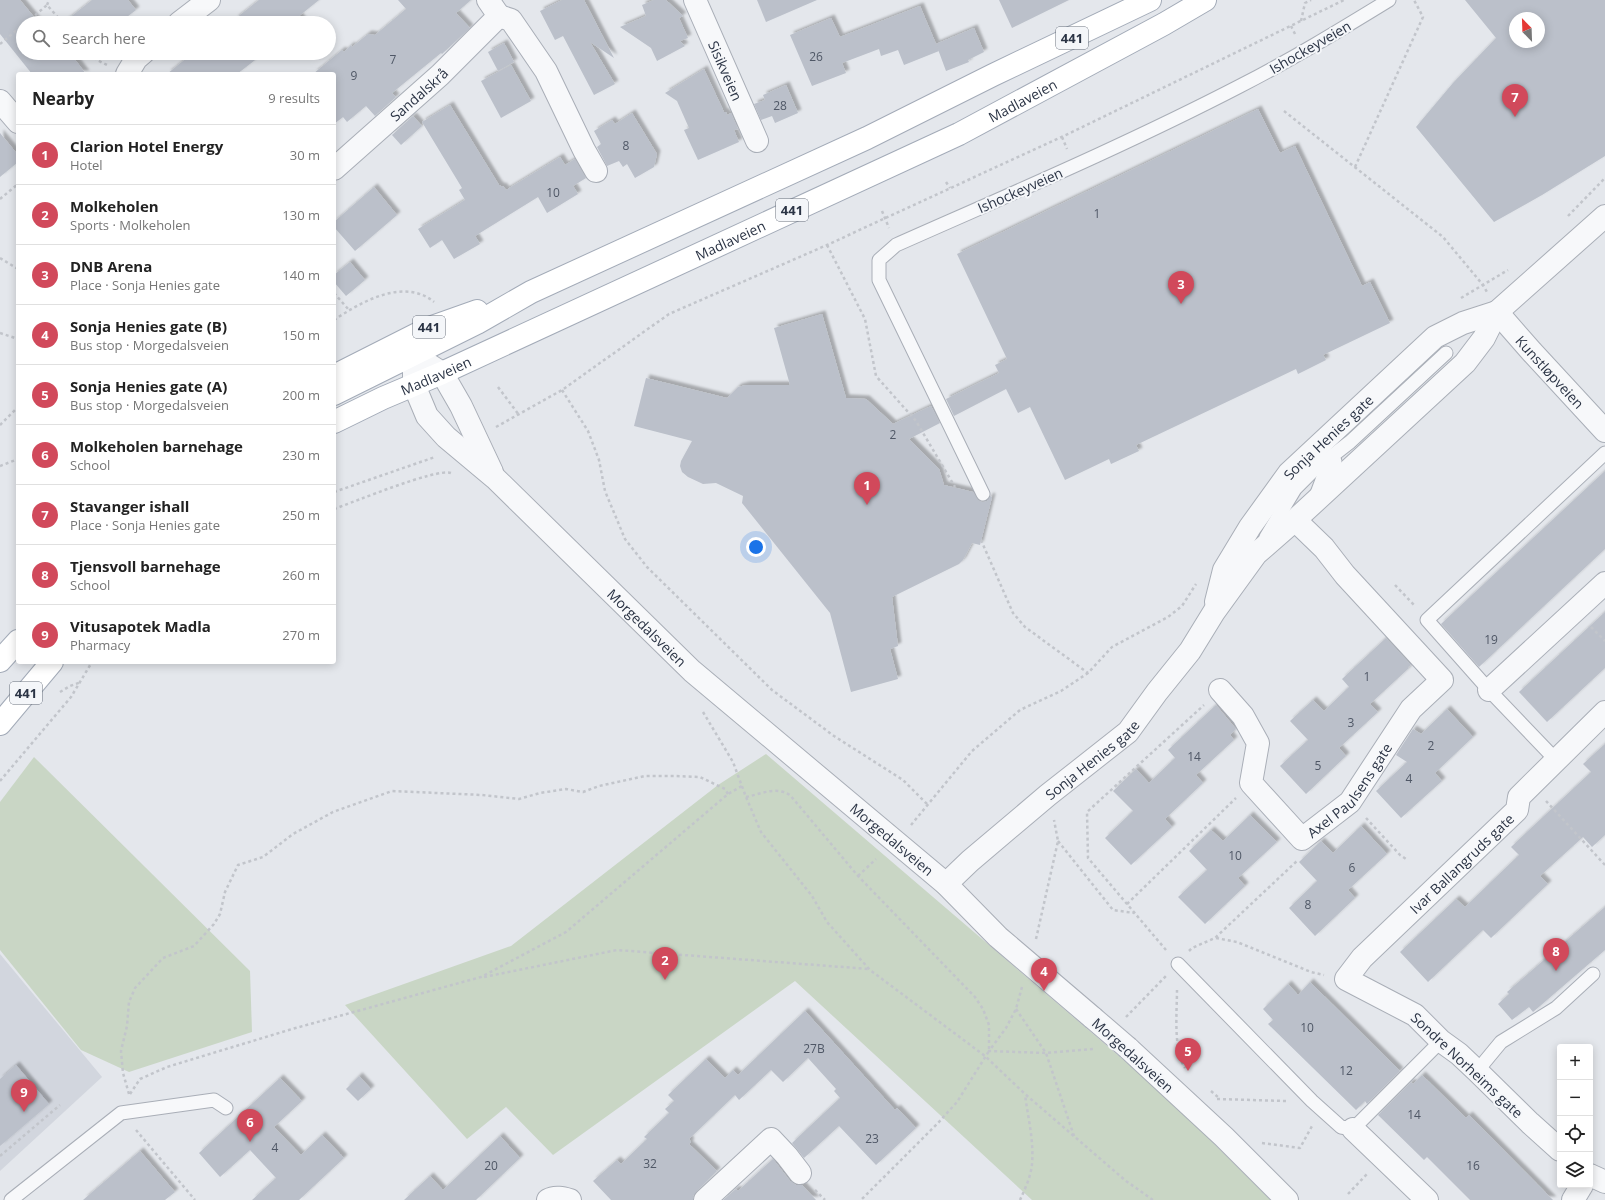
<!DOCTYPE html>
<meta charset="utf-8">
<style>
:root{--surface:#fff;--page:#f2f2f2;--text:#222;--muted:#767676;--line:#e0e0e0;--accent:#d1495b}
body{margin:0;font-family:"Open Sans",sans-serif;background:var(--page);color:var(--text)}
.controls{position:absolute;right:12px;bottom:12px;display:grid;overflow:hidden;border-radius:4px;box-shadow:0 2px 10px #0003}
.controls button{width:36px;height:36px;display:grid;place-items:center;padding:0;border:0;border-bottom:1px solid var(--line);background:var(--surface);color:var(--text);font:20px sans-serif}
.compass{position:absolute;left:1509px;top:12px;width:36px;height:36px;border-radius:50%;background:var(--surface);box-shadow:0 2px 10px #0003;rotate:337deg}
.you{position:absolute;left:756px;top:547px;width:14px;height:14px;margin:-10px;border:3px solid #fff;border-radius:50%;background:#1a73e8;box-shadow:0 0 0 6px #1a73e833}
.badge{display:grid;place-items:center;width:26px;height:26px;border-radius:50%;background:var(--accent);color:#fff;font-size:13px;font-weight:700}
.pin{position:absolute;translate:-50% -33px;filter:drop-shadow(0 1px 2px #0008)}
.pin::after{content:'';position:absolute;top:21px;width:14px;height:12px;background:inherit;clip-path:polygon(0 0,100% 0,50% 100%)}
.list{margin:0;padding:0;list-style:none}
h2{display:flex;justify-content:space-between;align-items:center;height:52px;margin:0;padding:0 16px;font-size:17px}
h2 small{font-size:13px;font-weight:400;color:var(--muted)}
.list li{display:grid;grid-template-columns:26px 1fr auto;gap:12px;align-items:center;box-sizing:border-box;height:60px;padding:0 16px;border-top:1px solid var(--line)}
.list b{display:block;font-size:15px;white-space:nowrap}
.list p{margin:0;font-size:13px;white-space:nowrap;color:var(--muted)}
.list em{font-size:13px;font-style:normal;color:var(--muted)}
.icon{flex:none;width:22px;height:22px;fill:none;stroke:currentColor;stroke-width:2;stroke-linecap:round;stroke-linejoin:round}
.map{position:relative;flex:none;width:1605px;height:1200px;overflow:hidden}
.search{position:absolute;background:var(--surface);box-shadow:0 2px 10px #0003;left:16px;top:16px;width:320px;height:44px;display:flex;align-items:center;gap:10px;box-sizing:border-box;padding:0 14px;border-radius:22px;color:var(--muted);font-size:15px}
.panel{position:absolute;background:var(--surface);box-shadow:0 2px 10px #0003;left:16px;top:72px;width:320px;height:592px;border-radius:4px}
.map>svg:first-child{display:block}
.built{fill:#d2d6de}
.green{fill:#c9d6c5}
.building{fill:#bbc0ca;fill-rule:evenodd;filter:url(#shadow)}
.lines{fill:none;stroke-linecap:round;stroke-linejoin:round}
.service-casing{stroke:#a9aeb7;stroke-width:15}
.minor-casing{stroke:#a9aeb7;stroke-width:24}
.tertiary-casing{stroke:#a9aeb7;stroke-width:24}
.primary-casing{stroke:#a3abb8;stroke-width:24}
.path{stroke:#c2c5cb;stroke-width:2.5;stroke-dasharray:3 3;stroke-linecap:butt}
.service{stroke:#f7f8fa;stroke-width:13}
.minor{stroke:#f7f8fa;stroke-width:22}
.tertiary{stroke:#f7f8fa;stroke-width:22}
.primary{stroke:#fff;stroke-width:22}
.tertiary-bridge-casing{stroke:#a9aeb7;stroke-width:24;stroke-linecap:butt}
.tertiary-bridge{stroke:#f7f8fa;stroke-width:22}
.labels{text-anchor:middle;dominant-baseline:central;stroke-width:4;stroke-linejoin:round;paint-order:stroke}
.number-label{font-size:12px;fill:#4f5766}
.shield{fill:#f4f6f9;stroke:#676e7b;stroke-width:1}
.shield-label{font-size:13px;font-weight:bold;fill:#2b3445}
.street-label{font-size:14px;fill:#2b3445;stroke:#f4f6f9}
</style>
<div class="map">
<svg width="1605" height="1200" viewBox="0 0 1605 1200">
<defs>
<filter id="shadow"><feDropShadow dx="3.5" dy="-3.5" stdDeviation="1" flood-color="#0004"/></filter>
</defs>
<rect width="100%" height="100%" fill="#e4e7ec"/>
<path class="built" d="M0,954L102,1077L0,1171Z"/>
<g class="green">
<path d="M766,754L1168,1098L1271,1200H1032L795,981L553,1155L506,1107L467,1139L345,1005L511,946L718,785Z"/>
<path d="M34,757L250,971L252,1032L129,1072L81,1050L0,950V802Z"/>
</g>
<g class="building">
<path d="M0,0H20L39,23H23V53H70L86,74H32L0,34Z"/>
<path d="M92,0H128L136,10L119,23H63Z"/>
<path d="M259,0H319L299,16L303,21L301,23H238L235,19Z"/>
<path d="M398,0H471L456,13L470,28L442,54L441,53L392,93L396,97L375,116L366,106L347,122L343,117L334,124V74H313L342,50L344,52L351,45L352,47L368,34L375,35L406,9Z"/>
<path d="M562,0H584L614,58L590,42L615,84L594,95L563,36L555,40L540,11Z"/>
<path d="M654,0H666L683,16L679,18L688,38L680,41L685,46L657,61L651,48L620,27L646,16L642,5Z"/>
<path d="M757,0H817L766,22Z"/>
<path d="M999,0H1069L1012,28Z"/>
<path d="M1465,0H1605V156L1542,195L1494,222L1416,127L1453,83L1496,38ZM1515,18H1539V42H1515Z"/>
<path d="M920,6L939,51L904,65L898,50L881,56L879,49L842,63L846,73L812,86L790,35L831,18L840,37Z"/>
<path d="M974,28L984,52L968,60L969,62L946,71L936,44Z"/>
<path d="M504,43L514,62L498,71L488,52Z"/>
<path d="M193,53H264L237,74H167Z"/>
<path d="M511,65L531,101L501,118L481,81Z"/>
<path d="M704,69L724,112H726L727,115L731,113L738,129L734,130L739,142L698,160L684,130L689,128L677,101L665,93Z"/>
<path d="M786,85L798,113L775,123L772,116L761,120L754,104L765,100L763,95Z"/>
<path d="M450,105L499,185H500L501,187L503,186L506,190L560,157L565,165L575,159L586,178L573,186L578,194L547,213L538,197L475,236L480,244L454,259L442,240L430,248L418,229L465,200L459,190L462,188L422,122Z"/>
<path d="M1258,109L1280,153L1295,146L1362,286L1370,282L1390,323L1323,355L1326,360L1298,374L1296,369L1136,445L1139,451L1111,464L1109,459L1065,480L1030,407L1018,413L1006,389L954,416L946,399L999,373L995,365L1007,359L957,254Z"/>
<path d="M632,113L657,154L654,167L635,178L627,164L623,167L619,161L607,166L597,147L601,144L594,131L612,120L615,124Z"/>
<path d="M413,116L422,126L401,145L392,135Z"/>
<path d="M0,133L18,155V162L0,177Z"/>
<path d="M374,187L397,215L355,251L334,227V222Z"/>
<path d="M350,262L365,280L346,296L334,282V275Z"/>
<path d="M822,314L846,398L866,399L893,424L931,406L940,423L909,439L939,469L944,485L973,492L978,500L982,502L987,501L990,496L992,497L980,545L972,543L963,560L959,564L892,597L898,646L890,649L898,679L851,692L830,613L742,503L743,496L716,483L703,484L688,477L682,472L680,466L681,461L692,441L634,426L646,378L727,398L738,387L746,385H790L774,328Z"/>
<path d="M1605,471V549L1479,667L1441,624Z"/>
<path d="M1605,612V668L1547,722L1519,692Z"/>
<path d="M1386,638L1411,665L1408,667L1409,668L1370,704L1378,712L1339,748L1346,756L1306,794L1280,766L1308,740L1290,721L1313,700L1324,711L1349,687L1342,679Z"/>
<path d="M1216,705L1236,729L1230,735L1234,740L1196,775L1203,783L1165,819L1172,827L1131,865L1105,838L1133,811L1113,791L1136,769L1149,783L1175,758L1168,750Z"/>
<path d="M1447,709L1473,737L1435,773L1442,781L1401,818L1376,791L1407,762L1396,755L1413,729L1421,734Z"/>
<path d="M1605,744V835L1592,847L1583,837L1540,876L1548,884L1491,938L1483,930L1428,982L1400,952L1456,899L1465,907L1519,855L1511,847L1591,772L1583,764Z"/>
<path d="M1250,815L1277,842L1238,878L1245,886L1205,924L1178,897L1207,870L1189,851L1211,830L1223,841Z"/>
<path d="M1361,826L1387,854L1348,890L1355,898L1315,936L1289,908L1317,881L1299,862L1321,841L1333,853Z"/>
<path d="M1605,907V950L1533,1012L1529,1007L1512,1020L1498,1004L1509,994L1507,992Z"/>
<path d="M1310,982L1400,1071L1367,1104L1365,1101L1356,1110L1268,1024L1273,1020L1263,1009L1288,984L1298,995Z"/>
<path d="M805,1011L895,1110L897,1108L916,1128L876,1165L839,1126L804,1158L792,1143L840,1098L834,1091L836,1089L808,1058L783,1082L771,1070L739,1100L735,1095L689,1139L691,1142L689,1144L717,1171L697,1191L693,1196V1200H611L593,1181L617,1160L621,1164L647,1139L644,1137L669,1113L665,1109L674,1101L668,1095L706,1059L725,1078L733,1070L738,1075Z"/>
<path d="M16,1065L49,1104L0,1146V1079Z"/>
<path d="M1422,1075L1466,1118L1469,1115L1553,1200H1470L1427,1157L1424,1160L1378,1115L1411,1082L1413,1084Z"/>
<path d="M359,1076L371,1089L358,1101L346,1089Z"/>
<path d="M280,1078L302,1101L274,1127L301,1155L322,1135L344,1158L299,1200H252L276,1178L250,1150L220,1177L199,1153Z"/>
<path d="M500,1136L520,1158L476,1200H404L430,1176L443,1190Z"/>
<path d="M140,1151L175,1192L165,1200H83Z"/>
<path d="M773,1159L790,1181L796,1185H802L816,1200H723L736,1189L738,1191Z"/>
</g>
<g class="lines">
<defs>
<g id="service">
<path d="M983,494L879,280V260L896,245C1011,194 1128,144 1240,86C1291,60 1340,30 1389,0"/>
<path d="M1316,496L1325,472L1335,461"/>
<path d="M1266,537L1295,489L1314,470L1350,442L1446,353"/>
<path d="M1556,760L1489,690L1427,620L1605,453"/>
<path d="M1178,964L1312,1101L1341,1127L1353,1129L1441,1041"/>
<path d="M1477,1071L1501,1042L1556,1008L1593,974"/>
<path d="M11,1200L121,1113L214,1100L226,1108"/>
</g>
<g id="minor">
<path id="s1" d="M695,0L757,141"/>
<path d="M499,16L511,20L546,71L584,150L596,171"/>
<path d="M179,23L209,0"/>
<path d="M127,74L136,59L143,53"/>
<path d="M0,101L18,122"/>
<path id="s2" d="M334,169L440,75L499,16L488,0"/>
<path id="s3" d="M1497,312L1532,352L1605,431"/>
<path id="s4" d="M1216,602L1224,570L1250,527L1289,473L1435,337L1463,323L1497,312"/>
<path id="s5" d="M1220,690L1243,716L1258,743L1251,783L1302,839L1350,802L1411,709L1442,680L1345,575L1324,548L1295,520"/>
<path d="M1489,690L1605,583"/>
<path id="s6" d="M946,884L970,861L1048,795L1128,732L1157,692L1190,651L1214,612L1256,554L1295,520L1465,363L1484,338L1497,312L1605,216"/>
<path d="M1353,1129L1427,1200"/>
<path id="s7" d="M1560,1150L1530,1123L1477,1071L1459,1054L1441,1041L1415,1015L1346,979L1362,958L1517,810L1519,797L1605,712"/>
<path d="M1590,1175L1605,1182"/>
<path d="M548,1200C555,1196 563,1198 570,1200"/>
<path d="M705,1200L771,1139L787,1156L800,1173"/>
<path d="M1573,1200L1582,1185"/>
</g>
<g id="tertiary">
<path id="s8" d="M414,355V385L427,416L446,437L495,478L692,671L946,884L998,937L1093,1018"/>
<path d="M414,355L442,373L461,406L492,472"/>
<path d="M1128,1048L1224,1137L1287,1200"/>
</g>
<g id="primary">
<path d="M334,376L429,328L477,311"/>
<path d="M334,394L477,323L531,292L867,138L993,75L1150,0"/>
<path id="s9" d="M334,422L383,398L442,373L959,134L1164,24L1205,0"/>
<path d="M0,661L18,641"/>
<path d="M0,724L52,662"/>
</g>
</defs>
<use href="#service" class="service-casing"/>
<use href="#minor" class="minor-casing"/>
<use href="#tertiary" class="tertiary-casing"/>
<use href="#primary" class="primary-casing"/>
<g class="path">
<path d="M47,5L49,0"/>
<path d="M1301,21L1305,3L1311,0"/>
<path d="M26,23L47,5L63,23"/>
<path d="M1291,26L1296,36"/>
<path d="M0,44L23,25"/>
<path d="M90,53L97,60L107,65"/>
<path d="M1284,111L1443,237L1483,285L1487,292"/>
<path d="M1062,137L1067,149"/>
<path d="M1355,167L1423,17L1414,0"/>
<path d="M946,182L950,188"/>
<path d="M0,199L18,184"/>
<path d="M882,211L889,228"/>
<path d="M1568,216L1605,178"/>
<path d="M827,245L865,319L876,376L916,421L955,487"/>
<path d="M0,258L18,269"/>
<path d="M334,293L349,310"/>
<path d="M1461,298L1508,270"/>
<path d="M334,320C361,302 404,277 434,302"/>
<path d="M0,333L18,339"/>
<path d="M498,387L519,415"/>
<path d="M562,390L588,431L599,460L605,491L625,539L647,567L772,690L834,736L903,780L928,805"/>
<path d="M0,425L18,407"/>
<path d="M496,427L562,390L669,314L827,245L1070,133L1344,0"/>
<path d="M0,466L18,459"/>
<path d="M334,492L435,457"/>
<path d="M334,509C354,502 436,468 451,473"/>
<path d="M981,540L1013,613L1025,627L1088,673"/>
<path d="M1395,585L1415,606"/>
<path d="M1591,627L1605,641"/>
<path d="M60,692L70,686L81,682"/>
<path d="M703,712L733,762L746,797L761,832L812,896L827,922L870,970L985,1056L1025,1094L1126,1181L1153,1200"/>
<path d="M0,781L71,697L92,662"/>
<path d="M746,797C761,794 776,786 790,795L858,876L975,997L983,1009L989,1025V1051L957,1102L938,1123L861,1200"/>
<path d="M1546,801L1605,865"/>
<path d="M1366,818L1400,855L1406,859"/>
<path d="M911,825L972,751L1020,710L1061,691L1088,673L1112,647L1168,617L1182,606L1196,584"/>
<path d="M1058,841L1113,910L1134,913"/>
<path d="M858,876L876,859"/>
<path d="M1127,904L1236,798"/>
<path d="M1216,938L1237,942L1311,972L1324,975"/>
<path d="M1036,939L1058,841L1054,820"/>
<path d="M1166,950L1088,858L1087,812L1204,705"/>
<path d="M1189,951L1192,948L1215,938L1298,860"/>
<path d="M484,977L617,950L869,969"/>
<path d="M1022,987L1016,1009L1006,1028L989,1051L1046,1053L1094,1049"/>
<path d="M1177,990C1177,1012 1173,1049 1185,1068"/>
<path d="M1016,1009L1046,1053L1074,1136"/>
<path d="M1126,1017L1166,976"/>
<path d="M1211,1091L1219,1098"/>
<path d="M129,1094L123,1073L121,1051L127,1026L129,1002L135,988L163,958L194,946L214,924L220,914L225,892L238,865L263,857L293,834L333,812L392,791L482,795L519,799L540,793L566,789L583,792L599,786L645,776H674L700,777L725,789L728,794"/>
<path d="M130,1094L140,1079L167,1067L292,1029L481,977L566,932L728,794L742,786"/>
<path d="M1217,1099L1286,1101"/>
<path d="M136,1130L195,1200"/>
<path d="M1262,1143L1300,1148L1312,1126"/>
<path d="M0,1156L60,1105"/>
<path d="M815,1190L825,1200"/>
<path d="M1348,1194L1367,1174"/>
<path d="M1020,1200C1025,1189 1031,1176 1032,1164C1034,1141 1028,1117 1025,1095"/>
</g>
<use href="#service" class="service"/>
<use href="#minor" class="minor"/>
<use href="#tertiary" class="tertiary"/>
<use href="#primary" class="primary"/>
<defs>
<path id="tertiary-bridge" d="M1093,1018L1128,1048"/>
</defs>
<use href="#tertiary-bridge" class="tertiary-bridge-casing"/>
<use href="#tertiary-bridge" class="tertiary-bridge"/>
</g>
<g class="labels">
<g class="number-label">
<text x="816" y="56">26</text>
<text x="393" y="59">7</text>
<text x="354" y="75">9</text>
<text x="780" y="105">28</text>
<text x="626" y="145">8</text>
<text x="553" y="192">10</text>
<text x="1097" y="213">1</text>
<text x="893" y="434">2</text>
<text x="1491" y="639">19</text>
<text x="1367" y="676">1</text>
<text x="1351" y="722">3</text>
<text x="1431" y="745">2</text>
<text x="1194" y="756">14</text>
<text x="1318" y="765">5</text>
<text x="1409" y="778">4</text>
<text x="1235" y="855">10</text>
<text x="1352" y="867">6</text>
<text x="1308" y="904">8</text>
<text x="1307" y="1027">10</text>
<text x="814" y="1048">27B</text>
<text x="1346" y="1070">12</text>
<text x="1414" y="1114">14</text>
<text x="872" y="1138">23</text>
<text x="275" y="1147">4</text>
<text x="650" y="1163">32</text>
<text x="491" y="1165">20</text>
<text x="1473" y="1165">16</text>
</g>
<g class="shield">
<rect x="1056" y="27" width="32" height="22" rx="3"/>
<rect x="776" y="199" width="32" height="22" rx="3"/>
<rect x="413" y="316" width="32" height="22" rx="3"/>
<rect x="10" y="682" width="32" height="22" rx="3"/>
</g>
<g class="shield-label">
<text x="1072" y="38">441</text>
<text x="792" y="210">441</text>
<text x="429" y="327">441</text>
<text x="26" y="693">441</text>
</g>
<g class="street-label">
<text transform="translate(1310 47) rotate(-30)">Ishockeyveien</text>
<text stroke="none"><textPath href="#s1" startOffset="77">Sisikveien</textPath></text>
<text stroke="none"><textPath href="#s2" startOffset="113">Sandalskrå</textPath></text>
<text stroke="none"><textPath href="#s9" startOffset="760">Madlaveien</textPath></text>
<text transform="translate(1020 190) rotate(-24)">Ishockeyveien</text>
<text stroke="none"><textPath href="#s9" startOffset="436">Madlaveien</textPath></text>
<text stroke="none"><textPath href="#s3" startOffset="80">Kunstløpveien</textPath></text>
<text stroke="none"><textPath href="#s9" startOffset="112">Madlaveien</textPath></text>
<text stroke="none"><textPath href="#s4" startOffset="203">Sonja Henies gate</textPath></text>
<text stroke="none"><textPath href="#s8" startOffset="369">Morgedalsveien</textPath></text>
<text stroke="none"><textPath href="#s6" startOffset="192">Sonja Henies gate</textPath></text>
<text stroke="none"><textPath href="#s5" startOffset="251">Axel Paulsens gate</textPath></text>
<text stroke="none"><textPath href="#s8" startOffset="693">Morgedalsveien</textPath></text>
<text stroke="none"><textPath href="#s7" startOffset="440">Ivar Ballangruds gate</textPath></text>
<text transform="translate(1133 1055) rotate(42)">Morgedalsveien</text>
<text transform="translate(1467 1065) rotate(43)">Sondre Norheims gate</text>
</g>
</g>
</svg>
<div class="controls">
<button>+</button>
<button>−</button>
<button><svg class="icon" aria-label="locate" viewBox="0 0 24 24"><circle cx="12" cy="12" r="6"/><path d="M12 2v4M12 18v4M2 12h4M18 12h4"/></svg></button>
<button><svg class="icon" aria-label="layers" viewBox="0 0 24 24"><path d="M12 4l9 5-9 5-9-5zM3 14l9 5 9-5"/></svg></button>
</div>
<svg class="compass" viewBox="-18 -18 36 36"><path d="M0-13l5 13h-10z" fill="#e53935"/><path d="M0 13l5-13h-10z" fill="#767676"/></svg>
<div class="you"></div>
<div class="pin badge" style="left:867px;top:505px">1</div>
<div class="pin badge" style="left:665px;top:980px">2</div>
<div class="pin badge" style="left:1181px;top:304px">3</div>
<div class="pin badge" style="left:1044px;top:991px">4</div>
<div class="pin badge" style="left:1188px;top:1071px">5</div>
<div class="pin badge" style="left:250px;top:1142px">6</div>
<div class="pin badge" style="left:1515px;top:117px">7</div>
<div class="pin badge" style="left:1556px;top:971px">8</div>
<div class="pin badge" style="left:24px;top:1112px">9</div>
<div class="search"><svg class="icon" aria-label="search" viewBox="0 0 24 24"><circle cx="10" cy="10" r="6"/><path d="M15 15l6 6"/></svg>Search here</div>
<section class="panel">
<h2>Nearby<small>9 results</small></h2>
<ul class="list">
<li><span class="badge">1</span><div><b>Clarion Hotel Energy</b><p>Hotel</p></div><em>30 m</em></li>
<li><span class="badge">2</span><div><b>Molkeholen</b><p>Sports · Molkeholen</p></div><em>130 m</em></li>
<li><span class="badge">3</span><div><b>DNB Arena</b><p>Place · Sonja Henies gate</p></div><em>140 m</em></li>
<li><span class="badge">4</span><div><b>Sonja Henies gate (B)</b><p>Bus stop · Morgedalsveien</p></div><em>150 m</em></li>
<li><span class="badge">5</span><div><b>Sonja Henies gate (A)</b><p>Bus stop · Morgedalsveien</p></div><em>200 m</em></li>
<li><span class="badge">6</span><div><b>Molkeholen barnehage</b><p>School</p></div><em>230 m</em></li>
<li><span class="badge">7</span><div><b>Stavanger ishall</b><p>Place · Sonja Henies gate</p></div><em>250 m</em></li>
<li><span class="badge">8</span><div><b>Tjensvoll barnehage</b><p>School</p></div><em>260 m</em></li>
<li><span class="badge">9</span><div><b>Vitusapotek Madla</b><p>Pharmacy</p></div><em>270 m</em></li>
</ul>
</section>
</div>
